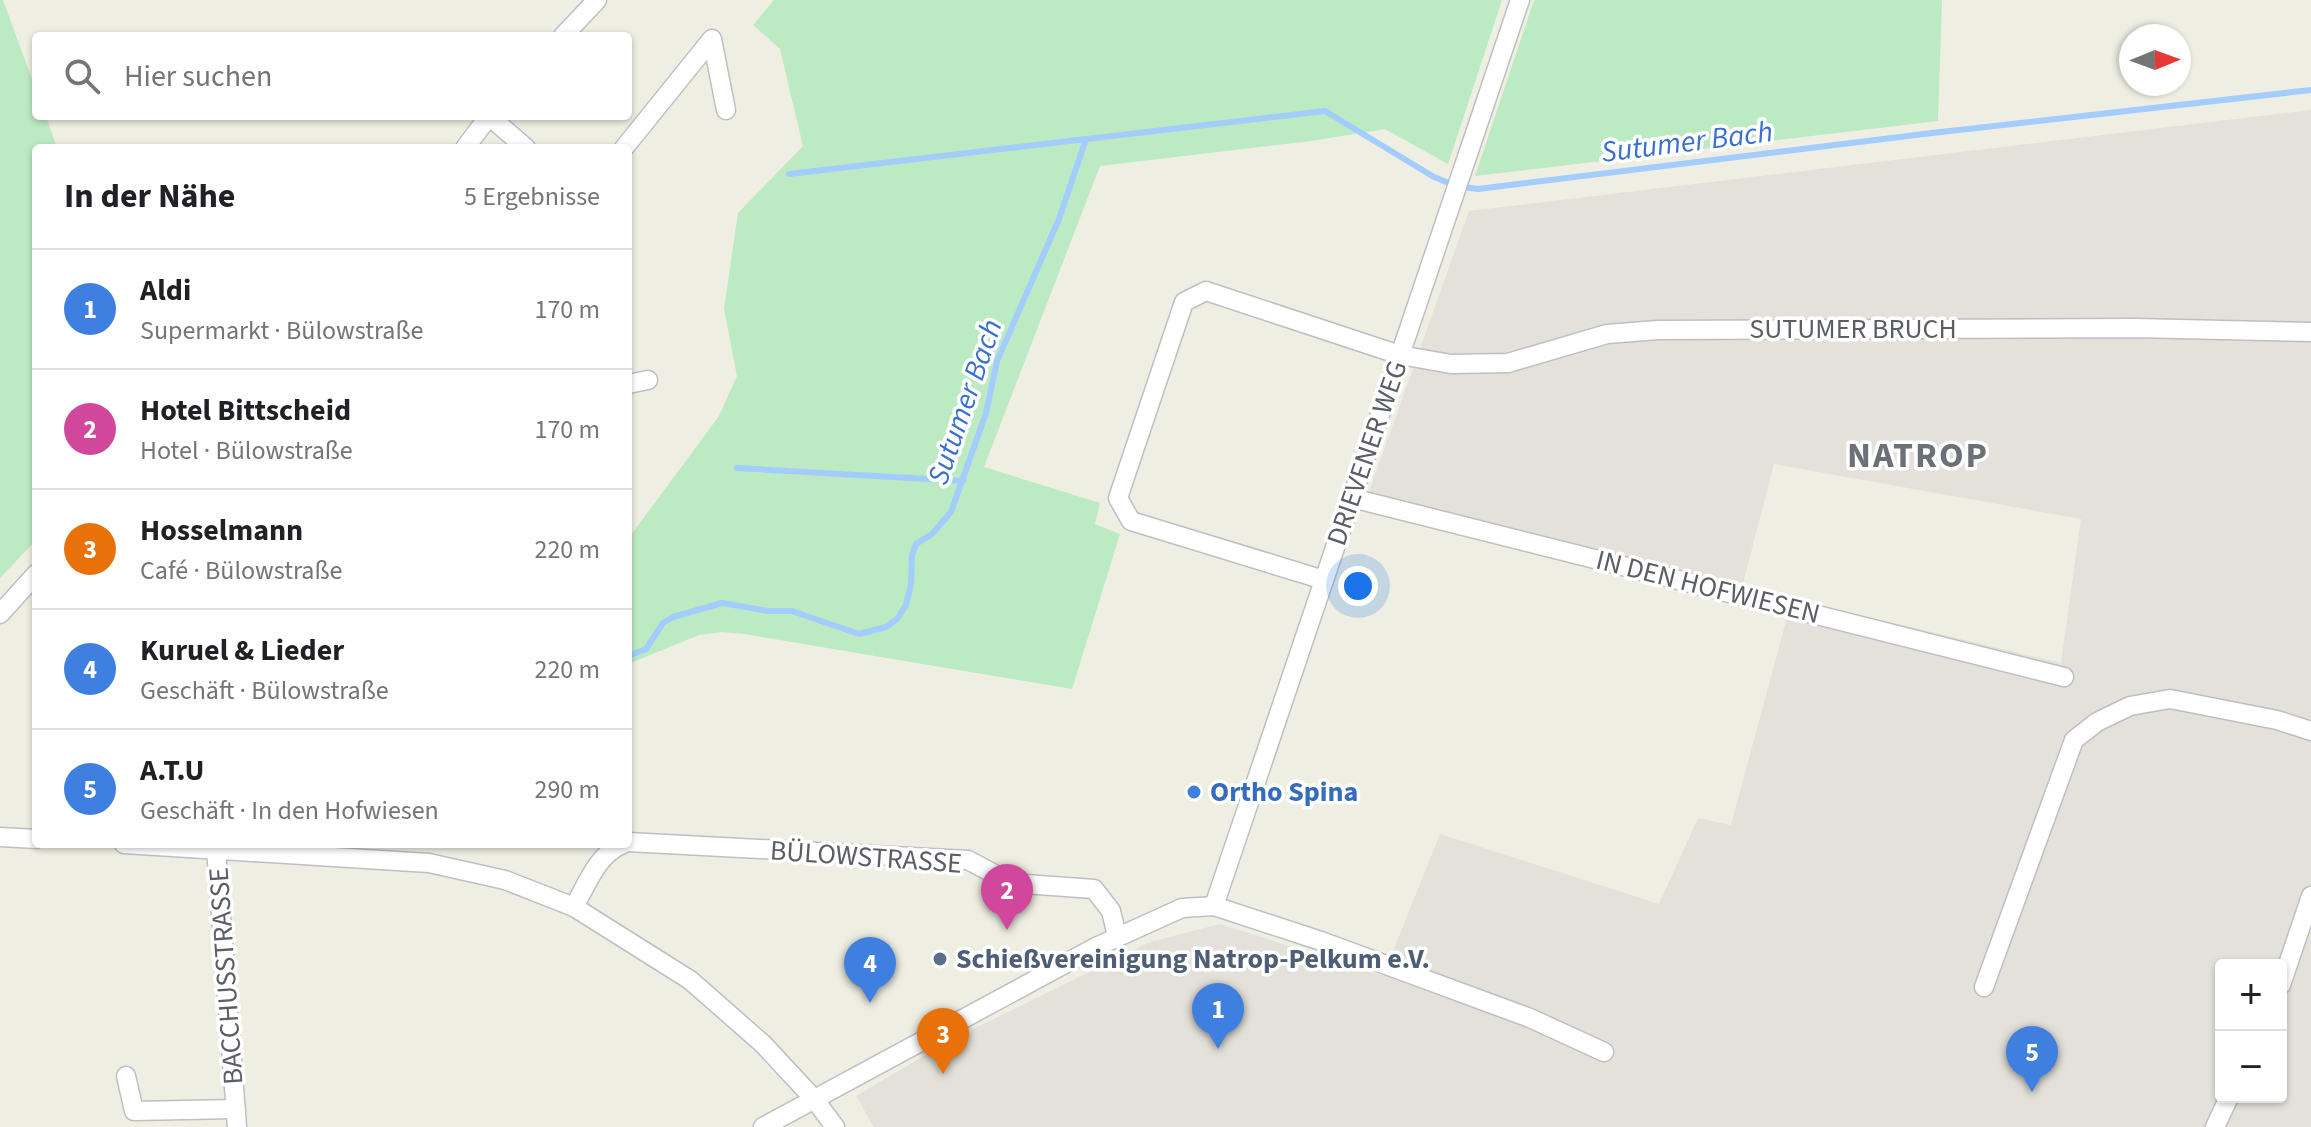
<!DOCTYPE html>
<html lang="de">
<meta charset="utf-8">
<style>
:root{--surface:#fff;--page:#f2f2f2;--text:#202124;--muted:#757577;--line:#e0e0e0;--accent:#0f766e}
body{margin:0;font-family:"Source Sans 3",sans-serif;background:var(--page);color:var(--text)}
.controls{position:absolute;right:24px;bottom:24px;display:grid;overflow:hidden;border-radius:8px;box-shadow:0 2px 6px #0004}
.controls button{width:72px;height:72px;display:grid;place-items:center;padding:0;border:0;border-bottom:2px solid var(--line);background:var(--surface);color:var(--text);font:40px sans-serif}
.compass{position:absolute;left:2119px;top:24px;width:72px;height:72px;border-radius:50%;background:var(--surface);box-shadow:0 2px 6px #0004;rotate:89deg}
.you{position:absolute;left:1358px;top:586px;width:28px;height:28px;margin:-20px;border:6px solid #fff;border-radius:50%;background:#1a73e8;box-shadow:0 0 0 12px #1a73e833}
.badge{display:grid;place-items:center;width:52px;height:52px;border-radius:50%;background:var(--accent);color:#fff;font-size:26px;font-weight:700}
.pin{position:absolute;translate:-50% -66px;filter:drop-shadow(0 2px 4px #0008)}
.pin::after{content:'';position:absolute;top:42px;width:28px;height:24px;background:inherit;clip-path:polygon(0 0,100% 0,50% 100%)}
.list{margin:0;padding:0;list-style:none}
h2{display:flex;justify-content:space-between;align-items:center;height:104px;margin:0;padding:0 32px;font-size:34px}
h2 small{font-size:26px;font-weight:400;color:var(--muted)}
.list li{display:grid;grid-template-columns:52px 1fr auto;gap:24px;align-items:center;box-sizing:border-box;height:120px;padding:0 32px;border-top:2px solid var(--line)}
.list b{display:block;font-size:30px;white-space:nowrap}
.list p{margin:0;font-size:26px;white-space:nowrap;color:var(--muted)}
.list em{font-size:26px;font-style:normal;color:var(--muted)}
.icon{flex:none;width:44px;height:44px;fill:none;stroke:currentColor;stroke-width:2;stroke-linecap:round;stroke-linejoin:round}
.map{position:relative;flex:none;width:2311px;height:1127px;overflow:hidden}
.search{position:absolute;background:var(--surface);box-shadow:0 2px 6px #0004;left:32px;top:32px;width:600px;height:88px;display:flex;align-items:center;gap:20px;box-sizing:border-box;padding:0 28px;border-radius:8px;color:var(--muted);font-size:30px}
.panel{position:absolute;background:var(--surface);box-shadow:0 2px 6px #0004;left:32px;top:144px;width:600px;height:704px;border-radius:8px}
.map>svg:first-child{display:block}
.industrial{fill:#e3e1da;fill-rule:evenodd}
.green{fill:#bceac2}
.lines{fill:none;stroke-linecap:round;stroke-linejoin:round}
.stream{stroke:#a3ccff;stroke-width:6}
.street-casing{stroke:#bdbfc5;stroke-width:21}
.street{stroke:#fff;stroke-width:18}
.shop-dot{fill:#3f7fe0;stroke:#fff;stroke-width:3}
.service-dot{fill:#5c6f8a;stroke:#fff;stroke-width:3}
.labels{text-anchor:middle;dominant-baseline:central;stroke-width:7;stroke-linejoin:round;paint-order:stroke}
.street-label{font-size:28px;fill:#5b5e65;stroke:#fff}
.shop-label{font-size:28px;font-weight:bold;fill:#366cbe;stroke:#fff;text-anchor:start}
.service-label{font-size:28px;font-weight:bold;fill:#4e5e75;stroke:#fff;text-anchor:start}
.water-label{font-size:30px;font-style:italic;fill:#386fd0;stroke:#fff}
.district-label{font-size:36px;font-weight:bold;letter-spacing:2px;fill:#6c7077;stroke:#fff}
</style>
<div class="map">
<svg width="2311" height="1127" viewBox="0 0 2311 1127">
<rect width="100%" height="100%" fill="#efeee2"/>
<path class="industrial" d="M2311,110V1127H874L856,1096L953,1039L1150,942L1220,924L1383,976L1440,834L1659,904L1698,818L1731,825L1792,599L2061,663L2081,519L1774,464L1741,591L1369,492L1469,211ZM2221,965H2281V1097H2221Z"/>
<g class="green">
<path d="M0,0H3L36,90V116H46L57,148H36V540L0,578Z"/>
<path d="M774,0H1502L1448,164L1385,129L1311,141L1100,166L984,467L1100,503L1095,524L1120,534L1072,689L744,634L722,632L699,635L628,664V539L719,416L737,376L724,309L738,213L803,146L780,49L753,25Z"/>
<path d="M1534,0H1942L1938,121L1475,176Z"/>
</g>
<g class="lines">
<g class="stream">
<path d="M789,174L1325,111L1434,177L1456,186L1478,189L1932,133L2311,90"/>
<path d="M737,468L963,481"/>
<path d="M628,656L646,649L663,623L673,617L722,603L768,611H792L859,634L886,627L897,619L906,605L911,584L912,555L916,544L932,534L951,512L986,413L997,361L1059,219L1086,139"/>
</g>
<defs>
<g id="street">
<path d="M563,36L597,0"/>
<path d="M489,116L526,148"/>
<path d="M465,148L489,116"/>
<path d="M624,148L712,39L726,110"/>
<path d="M628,384L648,380"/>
<path d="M1352,498L2064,677"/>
<path d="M1324,580L1131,521L1118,498L1184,302L1206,291L1400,355L1451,364L1508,363L1607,334L1658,330L2135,328L2311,332"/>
<path d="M0,614L36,574"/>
<path d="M0,837L36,839"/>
<path d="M628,842L968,860L1011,883L1094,889L1111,911L1117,936"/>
<path d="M124,844L429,863L505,880L574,907L690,980L763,1044L815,1100L835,1127"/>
<path d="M219,844L216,849L237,1127"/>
<path d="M1214,906L1520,0"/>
<path d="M574,907C586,886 598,853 623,844"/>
<path d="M2281,985L2311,896"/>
<path d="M1984,987L2074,740L2097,722L2130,706L2170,699L2277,720L2311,731"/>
<path d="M126,1076L134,1111L236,1109"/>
<path d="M763,1127L1096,947L1182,908L1214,906L1321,941L1530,1018L1604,1052"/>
<path d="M2215,1127L2229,1097"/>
</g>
</defs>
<use href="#street" class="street-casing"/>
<use href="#street" class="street"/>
</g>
<circle class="shop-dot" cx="1194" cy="792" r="8"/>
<circle class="service-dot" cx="940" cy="959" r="8"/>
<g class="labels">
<g class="street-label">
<text x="1853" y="329">SUTUMER BRUCH</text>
<text transform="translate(1367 453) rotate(-71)">DRIEVENER WEG</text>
<text transform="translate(1708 587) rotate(14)">IN DEN HOFWIESEN</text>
<text transform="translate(866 857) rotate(4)">BÜLOWSTRASSE</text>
<text transform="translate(226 976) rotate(-94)">BACCHUSSTRASSE</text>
</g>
<g class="shop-label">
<text x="1210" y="792">Ortho Spina</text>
</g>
<g class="service-label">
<text x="956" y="959">Schießvereinigung Natrop-Pelkum e.V.</text>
</g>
<g class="water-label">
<text transform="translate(1687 142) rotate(-7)">Sutumer Bach</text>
<text transform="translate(965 402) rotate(-71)">Sutumer Bach</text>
</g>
<g class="district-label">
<text x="1918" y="455">NATROP</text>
</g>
</g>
</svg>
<div class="controls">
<button>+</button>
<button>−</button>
</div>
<svg class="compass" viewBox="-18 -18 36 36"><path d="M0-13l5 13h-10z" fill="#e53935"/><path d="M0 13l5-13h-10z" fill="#757577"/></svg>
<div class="you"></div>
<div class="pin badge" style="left:1218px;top:1049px;background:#3f7fe0">1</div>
<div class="pin badge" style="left:1007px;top:930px;background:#d1479c">2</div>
<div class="pin badge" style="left:943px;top:1074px;background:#e8710a">3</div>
<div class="pin badge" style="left:870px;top:1003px;background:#3f7fe0">4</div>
<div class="pin badge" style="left:2032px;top:1092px;background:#3f7fe0">5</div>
<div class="search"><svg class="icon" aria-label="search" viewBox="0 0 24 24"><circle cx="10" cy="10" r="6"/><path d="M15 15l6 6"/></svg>Hier suchen</div>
<section class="panel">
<h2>In der Nähe<small>5 Ergebnisse</small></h2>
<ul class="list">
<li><span class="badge" style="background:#3f7fe0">1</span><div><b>Aldi</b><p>Supermarkt · Bülowstraße</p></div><em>170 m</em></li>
<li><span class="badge" style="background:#d1479c">2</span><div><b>Hotel Bittscheid</b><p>Hotel · Bülowstraße</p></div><em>170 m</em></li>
<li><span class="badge" style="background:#e8710a">3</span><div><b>Hosselmann</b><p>Café · Bülowstraße</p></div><em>220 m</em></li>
<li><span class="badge" style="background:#3f7fe0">4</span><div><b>Kuruel &amp; Lieder</b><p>Geschäft · Bülowstraße</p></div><em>220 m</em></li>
<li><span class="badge" style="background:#3f7fe0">5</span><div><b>A.T.U</b><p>Geschäft · In den Hofwiesen</p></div><em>290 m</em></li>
</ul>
</section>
</div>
